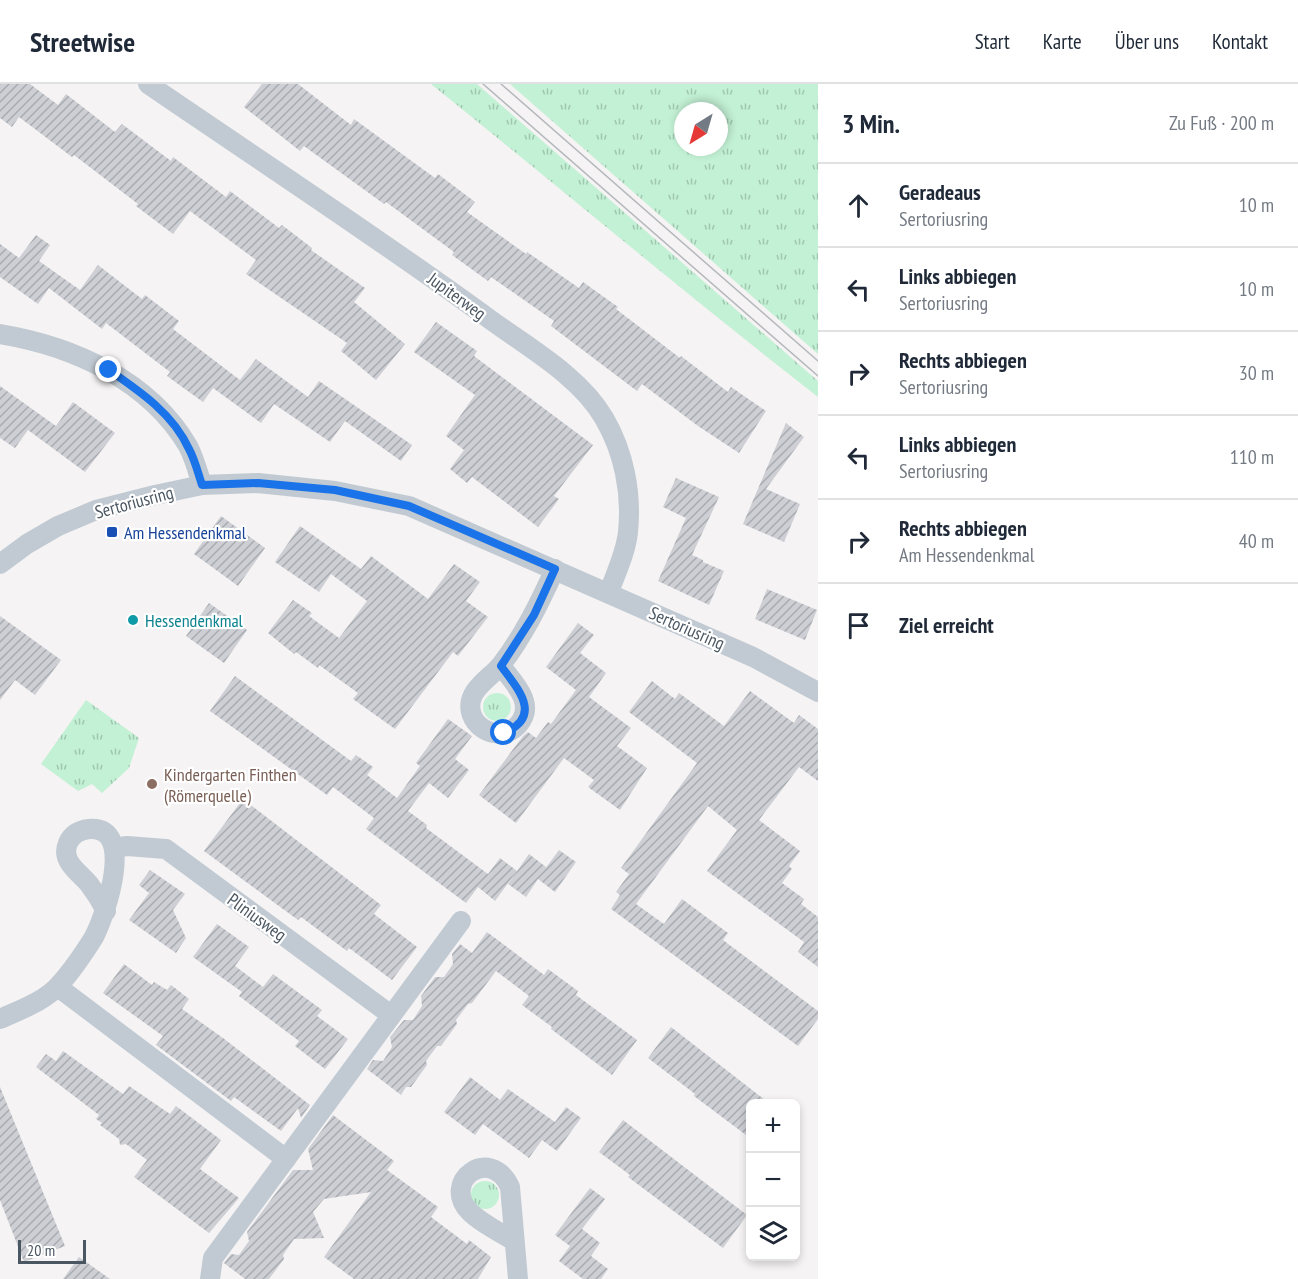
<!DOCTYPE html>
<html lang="de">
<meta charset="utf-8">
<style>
:root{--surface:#fff;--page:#f6f6f7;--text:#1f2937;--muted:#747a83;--line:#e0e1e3}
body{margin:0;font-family:"PT Sans Narrow",sans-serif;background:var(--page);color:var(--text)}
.controls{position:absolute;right:18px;bottom:18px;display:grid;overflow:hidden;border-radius:9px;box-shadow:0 3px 9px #0003}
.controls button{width:54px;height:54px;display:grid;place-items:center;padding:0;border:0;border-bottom:2px solid var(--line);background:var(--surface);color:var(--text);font:30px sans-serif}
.compass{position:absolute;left:674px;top:18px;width:54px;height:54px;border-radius:50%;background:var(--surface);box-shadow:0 3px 9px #0003;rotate:217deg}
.scale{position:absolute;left:18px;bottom:15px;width:68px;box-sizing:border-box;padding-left:6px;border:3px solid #4a5661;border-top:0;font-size:16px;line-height:21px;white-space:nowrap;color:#4a5661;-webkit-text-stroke:4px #fff;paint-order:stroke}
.stop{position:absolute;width:18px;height:18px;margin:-14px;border:4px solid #1a73e8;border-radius:50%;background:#fff}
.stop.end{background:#1a73e8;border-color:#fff;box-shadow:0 2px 6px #0008}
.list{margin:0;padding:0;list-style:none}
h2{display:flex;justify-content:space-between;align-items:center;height:78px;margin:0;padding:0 24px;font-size:26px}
h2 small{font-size:20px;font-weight:400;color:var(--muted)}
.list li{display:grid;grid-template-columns:39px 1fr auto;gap:18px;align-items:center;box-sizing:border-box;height:84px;padding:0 24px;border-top:2px solid var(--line)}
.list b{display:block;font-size:22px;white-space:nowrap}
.list p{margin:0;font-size:20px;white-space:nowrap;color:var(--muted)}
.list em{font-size:20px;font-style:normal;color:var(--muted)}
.icon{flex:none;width:33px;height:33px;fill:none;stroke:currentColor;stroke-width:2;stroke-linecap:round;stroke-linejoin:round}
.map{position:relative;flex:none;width:818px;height:1195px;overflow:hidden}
header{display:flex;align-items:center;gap:36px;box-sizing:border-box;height:84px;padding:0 30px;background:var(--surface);border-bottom:2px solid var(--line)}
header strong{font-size:28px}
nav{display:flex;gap:33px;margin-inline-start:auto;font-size:21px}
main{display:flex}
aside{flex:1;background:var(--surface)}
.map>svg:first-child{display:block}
.grass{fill:url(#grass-tufts);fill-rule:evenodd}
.building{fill:url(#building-hatch)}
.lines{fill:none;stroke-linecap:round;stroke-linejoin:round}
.street{stroke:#c1cad2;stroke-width:20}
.tram{stroke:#b5b8bd;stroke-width:1.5}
.route{stroke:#1a73e8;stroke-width:8}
.transit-dot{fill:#1a4fb4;stroke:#fff;stroke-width:2}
.culture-dot{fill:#0f9aa8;stroke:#fff;stroke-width:2}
.education-dot{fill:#8d6e63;stroke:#fff;stroke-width:2}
.labels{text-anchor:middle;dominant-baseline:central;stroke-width:4.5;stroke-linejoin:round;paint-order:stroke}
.street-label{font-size:18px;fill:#4a5661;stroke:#fff}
.transit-label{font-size:18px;fill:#164399;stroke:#fff;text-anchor:start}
.culture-label{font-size:18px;fill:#0d838f;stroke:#fff;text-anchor:start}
.education-label{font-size:18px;fill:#785e54;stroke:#fff;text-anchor:start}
</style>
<header>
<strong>Streetwise</strong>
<nav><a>Start</a><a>Karte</a><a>Über uns</a><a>Kontakt</a></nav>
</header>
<main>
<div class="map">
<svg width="818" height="1195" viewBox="0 0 818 1195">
<defs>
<pattern id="grass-tufts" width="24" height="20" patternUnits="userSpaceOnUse" patternTransform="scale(1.5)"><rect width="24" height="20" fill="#c3f1d5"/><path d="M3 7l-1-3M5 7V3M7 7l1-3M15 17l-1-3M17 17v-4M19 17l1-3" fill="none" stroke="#a0c6b0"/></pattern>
<pattern id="building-hatch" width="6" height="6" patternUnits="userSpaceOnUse" patternTransform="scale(1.5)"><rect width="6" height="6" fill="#cdcfd5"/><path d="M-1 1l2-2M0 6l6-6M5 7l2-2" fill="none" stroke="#a8abb0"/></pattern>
</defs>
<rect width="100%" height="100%" fill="#f5f3f3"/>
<g class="grass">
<path d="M431,0H477L818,297V313C687,211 560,104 431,0Z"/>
<path d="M510,0H818V270ZM683,27H719V63H683Z"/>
<circle cx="497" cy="623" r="14"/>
<path d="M86,616L139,654L129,684L102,709L92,700L78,707L41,680Z"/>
<circle cx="485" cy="1111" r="14"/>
</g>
<g class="building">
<path d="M0,0H30L58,21L66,10L115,48L122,40L171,77L173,73L226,113L230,107L279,144L282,141L312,164L311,166L365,204L354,218L405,260L376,296L341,267L347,259L246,190L256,176L190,127L173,150L136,122L138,120L74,71L72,73L19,33L12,43L0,34Z"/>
<path d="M262,0H298L351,41L354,35L435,94L438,90L475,118L467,128L526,170L527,168L579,204L583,198L618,223L616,225L680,274L681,272L728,308L731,303L766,327L739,369L698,342L642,300L637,307L551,242L554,237L491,193L488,197L452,171L454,168L386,118L384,120L304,62L300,67L244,23Z"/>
<path d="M36,151L50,161L39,177L80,206L98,181L142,215L145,211L179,237L173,245L240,296L256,275L308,313L319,297L412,361L401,377L345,337L330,358L274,320L261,339L213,304L203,318L167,292L170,288L106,239L102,245L49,204L38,220L0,193V160L19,174Z"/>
<path d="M436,238L477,267L474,272L593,361L554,412L559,415L538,443L472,393L467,399L450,385L464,366L446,352L475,311L414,268Z"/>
<path d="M0,302L56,342L73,318L115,349L85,388L28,346L15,364L0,354Z"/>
<path d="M786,339L804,353L766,405L800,420L784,458L743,440Z"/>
<path d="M676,394L719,413L692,471L703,476V478L724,487L709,521L658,497L686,434L663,423Z"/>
<path d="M221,432L265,464L238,502L194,470Z"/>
<path d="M300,442L361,485L371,472L428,515L454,480L480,498L466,517L488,533L458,572L453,568L395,645L353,615L358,609L319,581L318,584L296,568L294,570L268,549L293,516L312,529L309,532L339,554L367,517L331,490L319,508L275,478Z"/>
<path d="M767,505L817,526L805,556L755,535Z"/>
<path d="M209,519L247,546L224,579L186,552Z"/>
<path d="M0,532L61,576L35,611L15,596L0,616Z"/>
<path d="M578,539L594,551L580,569L606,589L589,613L631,644L617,662L647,684L620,726L588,703L594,696L564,674L516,739L479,711L523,652L528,648L536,654L548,638L551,640L576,606L546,583Z"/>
<path d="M235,592L351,677L356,671L373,683L367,691L397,714L420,682L416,679L448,635L472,652L455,675L469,686L448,714L429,699L408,727L427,741L426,744L488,790L500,774L517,787L495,817L478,803L466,819L366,745L374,734L333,703L327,711L210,627Z"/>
<path d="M652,597L675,615L679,609L724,642L750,607L794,639L799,631L818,645V697L799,683L759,736L800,767L789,782L792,785L782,799L804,815L801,820L818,833V883L798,868L804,858L707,787L737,746L708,722L636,820L664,840L682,815L728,849L723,856L818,927V935L798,962L611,825L620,811L616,808L629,790L621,784L697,679L629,628Z"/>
<path d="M243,715L381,821L374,830L417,863L392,896L349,864L347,867L301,833L298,836L204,767Z"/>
<path d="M559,766L576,778L555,808L538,795L526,813L508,800L529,770L546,783L545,785Z"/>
<path d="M150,786L185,810L173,826L186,854L176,869L129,836L149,809L139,801Z"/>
<path d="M217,840L249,863L235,882L263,903L273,890L322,926L317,932L348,955L325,985L295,962L299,957L239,912L242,908L193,873Z"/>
<path d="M487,848L544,891L548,885L578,907L576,911L637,956L612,991L551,945L552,943L522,921L529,912L496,887L472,919L468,920L456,936L457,940L441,962H437L426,977L427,981L411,1003H406L401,1011L367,985L373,976L383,977L392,963L390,953L404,936H413L422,922L421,912L435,893H444L453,880L452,870L460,860L472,869Z"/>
<path d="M124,880L152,901L154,898L167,906L171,901L189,915L182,925L223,954L310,1021L301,1034L298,1024L281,1047L234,1013L231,1017L156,961L163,952L103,909Z"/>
<path d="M671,943L770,1020H750V1054L694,1012L695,1010L648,974Z"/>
<path d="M63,967L123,1010L129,1002L170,1030L176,1022L221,1056L200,1085L239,1114L209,1149L134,1093L147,1076L126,1060L120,1061L119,1055L100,1041L102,1039L96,1035L99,1031L36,983L46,970L56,977Z"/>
<path d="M470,993L500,1016L508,1005L555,1038L566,1023L581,1034L557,1067L542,1056L529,1074L483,1040L475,1051L444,1028Z"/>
<path d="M0,1003L65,1162L24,1178L0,1116Z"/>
<path d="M333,1031L394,1077L387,1086L438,1123L431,1133L467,1160L469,1156L491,1173L478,1195H354L324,1173L371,1108L324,1115L313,1128L324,1154L294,1155L283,1171L284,1175L269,1195H245L224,1179L231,1170L239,1171L249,1157L247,1148L293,1086H313L308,1065Z"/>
<path d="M623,1036L747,1131L723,1164L628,1093L630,1091L599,1068Z"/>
<path d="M590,1104L605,1115L582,1145L600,1159L591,1172L608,1185L601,1195H583L559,1177L570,1162L555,1151Z"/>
<path d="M79,1173L110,1195H63Z"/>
</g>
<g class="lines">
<g class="street">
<path d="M148,0C262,78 377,153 488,234C526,262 580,292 604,334C624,368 632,409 628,448C626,468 616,489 609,508"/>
<path d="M0,250C73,262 149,296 188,362C194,373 198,388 202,401"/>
<path d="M0,480L27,460L58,442L96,426L155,411L202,401L258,399L335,407L409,422L753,573L818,608"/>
<path d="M501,582C513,598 537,620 518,641C497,663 460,638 473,611C479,599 493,591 501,581C524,551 540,518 555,485"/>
<path d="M114,764L127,762L166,765L391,931"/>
<path d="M58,903L286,1075"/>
<path d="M0,935C20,926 45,917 59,901C72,887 84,869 94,853C105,832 137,741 89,745C80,746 72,750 68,759C60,777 79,788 89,800C96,809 101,817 106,827"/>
<path d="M514,1157C500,1148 482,1140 470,1128C440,1098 490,1060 510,1103L518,1195"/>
<path d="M210,1195L213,1174L461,837"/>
</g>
<g class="tram">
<path d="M483,0L818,292"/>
<path d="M501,0L818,277"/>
</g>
</g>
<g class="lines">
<path class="route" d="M109,286C141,308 173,330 189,365C195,376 198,389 202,401L258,399L335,406L409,422L555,485L534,531L501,582C517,604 544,632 504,649"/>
</g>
<rect class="transit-dot" x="106" y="442" width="12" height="12" rx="3"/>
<circle class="culture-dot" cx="133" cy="536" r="6"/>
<circle class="education-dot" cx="152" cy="700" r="6"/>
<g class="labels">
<g class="street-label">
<text transform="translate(457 212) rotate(36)">Jupiterweg</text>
<text transform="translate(134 418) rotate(-15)">Sertoriusring</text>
<text transform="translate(687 544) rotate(24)">Sertoriusring</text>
<text transform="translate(257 833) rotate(36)">Pliniusweg</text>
</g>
<g class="transit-label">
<text x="124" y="448">Am Hessendenkmal</text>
</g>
<g class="culture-label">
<text x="145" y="536">Hessendenkmal</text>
</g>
<g class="education-label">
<text x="164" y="690">Kindergarten Finthen<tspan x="164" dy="21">(Römerquelle)</tspan></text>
</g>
</g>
</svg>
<div class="controls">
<button>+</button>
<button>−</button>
<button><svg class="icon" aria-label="layers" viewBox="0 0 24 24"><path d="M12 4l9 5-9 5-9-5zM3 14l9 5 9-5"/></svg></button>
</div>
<svg class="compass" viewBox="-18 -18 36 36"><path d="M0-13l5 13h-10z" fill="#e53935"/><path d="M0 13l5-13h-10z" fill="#747a83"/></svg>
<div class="scale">20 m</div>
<div class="stop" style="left:504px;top:649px"></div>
<div class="stop end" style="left:109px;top:286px"></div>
</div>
<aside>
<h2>3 Min.<small>Zu Fuß · 200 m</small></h2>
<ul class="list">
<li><svg class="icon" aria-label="ahead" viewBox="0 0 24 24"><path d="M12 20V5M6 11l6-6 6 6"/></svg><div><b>Geradeaus</b><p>Sertoriusring</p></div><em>10 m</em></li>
<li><svg class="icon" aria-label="left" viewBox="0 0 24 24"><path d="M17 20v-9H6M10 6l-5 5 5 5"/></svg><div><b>Links abbiegen</b><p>Sertoriusring</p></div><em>10 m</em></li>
<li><svg class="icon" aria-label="right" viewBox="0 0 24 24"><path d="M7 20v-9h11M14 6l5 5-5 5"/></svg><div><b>Rechts abbiegen</b><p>Sertoriusring</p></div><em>30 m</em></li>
<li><svg class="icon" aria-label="left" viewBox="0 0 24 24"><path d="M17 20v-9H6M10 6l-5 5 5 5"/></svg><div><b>Links abbiegen</b><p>Sertoriusring</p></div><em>110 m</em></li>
<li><svg class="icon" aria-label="right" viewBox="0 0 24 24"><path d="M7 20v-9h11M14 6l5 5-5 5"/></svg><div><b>Rechts abbiegen</b><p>Am Hessendenkmal</p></div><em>40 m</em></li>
<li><svg class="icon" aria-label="arrive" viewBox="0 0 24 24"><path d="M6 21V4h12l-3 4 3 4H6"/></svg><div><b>Ziel erreicht</b></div></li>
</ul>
</aside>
</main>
